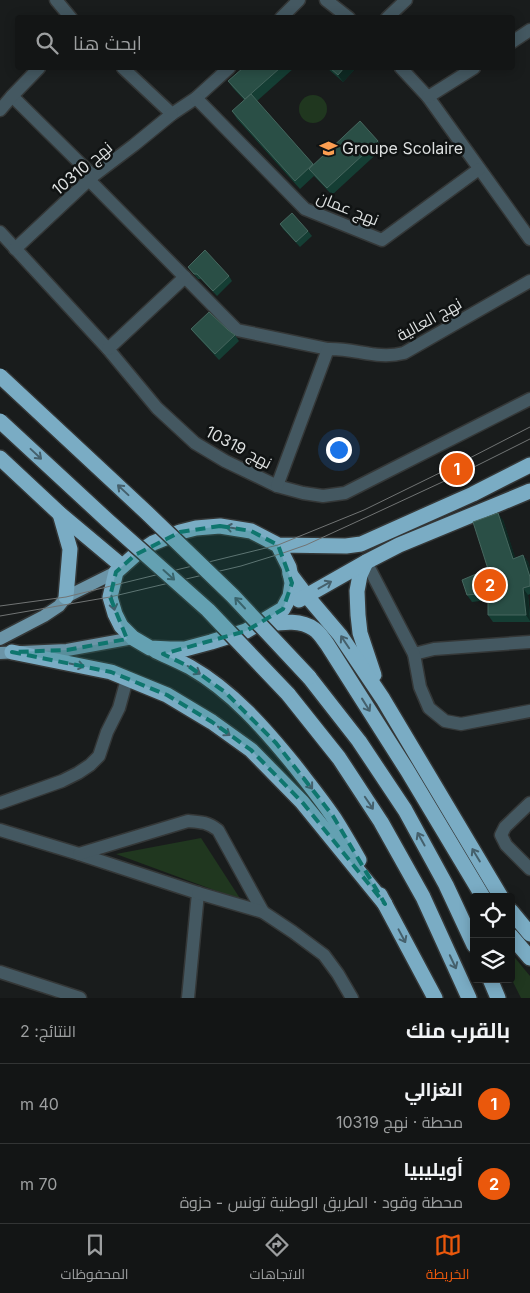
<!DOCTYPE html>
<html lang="ar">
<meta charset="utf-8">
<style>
:root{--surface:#131515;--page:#202222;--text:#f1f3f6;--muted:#9d9fa0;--line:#323434;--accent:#ea580c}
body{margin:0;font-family:Inter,Cairo,sans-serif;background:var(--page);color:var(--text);direction:rtl}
.controls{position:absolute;right:15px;bottom:15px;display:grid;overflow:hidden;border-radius:5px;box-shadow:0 2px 12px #0003}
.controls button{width:45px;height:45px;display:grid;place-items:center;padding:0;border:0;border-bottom:1px solid var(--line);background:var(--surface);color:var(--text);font:25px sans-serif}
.you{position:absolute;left:338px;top:449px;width:18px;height:18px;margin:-12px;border:4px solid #fff;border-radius:50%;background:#1a73e8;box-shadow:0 0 0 8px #1a73e833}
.badge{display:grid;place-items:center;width:32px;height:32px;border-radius:50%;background:var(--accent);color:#fff;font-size:16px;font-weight:700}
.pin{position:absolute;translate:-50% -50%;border:2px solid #fff;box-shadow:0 1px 5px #0006}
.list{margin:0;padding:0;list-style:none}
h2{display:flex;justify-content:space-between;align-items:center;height:65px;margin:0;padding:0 20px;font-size:21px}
h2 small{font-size:16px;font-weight:400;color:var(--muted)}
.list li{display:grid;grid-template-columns:32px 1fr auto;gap:15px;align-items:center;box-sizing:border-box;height:80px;padding:0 20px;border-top:1px solid var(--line)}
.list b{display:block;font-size:19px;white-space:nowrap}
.list p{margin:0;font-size:16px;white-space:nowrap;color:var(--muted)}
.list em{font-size:16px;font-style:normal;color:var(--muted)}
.icon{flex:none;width:28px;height:28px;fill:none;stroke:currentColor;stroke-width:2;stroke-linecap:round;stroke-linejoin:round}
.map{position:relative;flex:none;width:530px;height:998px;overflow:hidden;direction:ltr}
.search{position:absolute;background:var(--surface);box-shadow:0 2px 12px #0003;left:15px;right:15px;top:15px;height:55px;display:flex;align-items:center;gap:12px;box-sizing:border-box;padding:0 18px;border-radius:5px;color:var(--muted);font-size:19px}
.sheet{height:225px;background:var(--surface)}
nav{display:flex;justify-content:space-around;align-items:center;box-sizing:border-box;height:70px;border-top:1px solid var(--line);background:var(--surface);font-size:14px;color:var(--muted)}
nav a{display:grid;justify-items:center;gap:2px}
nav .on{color:var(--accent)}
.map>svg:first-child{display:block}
.green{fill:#20371f}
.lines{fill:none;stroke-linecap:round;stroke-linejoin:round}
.minor-casing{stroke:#343737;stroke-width:15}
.major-casing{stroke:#343737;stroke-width:15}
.highway-casing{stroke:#343737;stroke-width:18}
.minor{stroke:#445861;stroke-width:12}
.major{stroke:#6b94a7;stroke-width:12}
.highway{stroke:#7aacc4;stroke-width:15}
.tram{stroke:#717474;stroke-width:1}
.highway-bridge-casing{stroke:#343737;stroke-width:18;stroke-linecap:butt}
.highway-bridge{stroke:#7aacc4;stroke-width:15}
.wall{fill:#153e34}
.shaded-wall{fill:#0e2923}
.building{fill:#2a4f46;stroke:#46665e}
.oneway{stroke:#45606c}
.marked{fill:#0f766e;fill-opacity:0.2;stroke:#0f766e;stroke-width:4;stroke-dasharray:10 6;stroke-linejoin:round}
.labels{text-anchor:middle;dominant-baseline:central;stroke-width:5;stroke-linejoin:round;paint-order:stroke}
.poi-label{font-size:16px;fill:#dcdfdf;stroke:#101313;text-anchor:start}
.street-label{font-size:16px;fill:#dcdfdf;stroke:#101313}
</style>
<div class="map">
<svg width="530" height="998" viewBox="0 0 530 998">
<rect width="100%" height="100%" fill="#191c1c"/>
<g class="green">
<circle cx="313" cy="109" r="14"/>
<path d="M201,838L241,900L116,854Z"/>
<path d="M511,953L530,976V998H521L511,978Z"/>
</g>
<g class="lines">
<defs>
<g id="minor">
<path d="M56,0L71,18"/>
<path d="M326,0L349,18"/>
<path d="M281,18L299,0"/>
<path d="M387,18L406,0"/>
<path d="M512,42L530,30"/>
<path d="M123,68L172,114L196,98L229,68"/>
<path d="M401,68L428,97L530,239"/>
<path d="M12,96L93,176"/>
<path d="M428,97L474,68"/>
<path d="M196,98L305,209L382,240L479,169"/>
<path d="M0,110L12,96L39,68"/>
<path d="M89,180L237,330L328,349"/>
<path d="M0,232L108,349L157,408L195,443L225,461L277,486L303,493L323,496L345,493L530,399"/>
<path d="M15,249L93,176L134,145L172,114"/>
<path d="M108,349L185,277"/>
<path d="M277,486L328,349C355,348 377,360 404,353L530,281"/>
<path d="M366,562L414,654L434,649L530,642"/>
<path d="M414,654L420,687L429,708L445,721L461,724L530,711"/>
<path d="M0,803L62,781L78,773L90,765L99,756L107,732L119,708L127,679"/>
<path d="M530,803L505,827L501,835L506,845L530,869"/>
<path d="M0,830L79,854L198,893L188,998"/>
<path d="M79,854L188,821C201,822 207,822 218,830L263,912"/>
<path d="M198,893L263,912L293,932L324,955L338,974L352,998"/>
<path d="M0,972L80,998"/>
</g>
<g id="major">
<path d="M0,639L44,616L59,606L66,597L116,572"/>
<path d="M0,653L67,650L133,638"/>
</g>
<g id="highway">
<path d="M0,458L60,514L122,566"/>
<path d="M60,514L70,549L66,597"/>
<path d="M278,545L289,567L292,583L290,596L283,609L246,631L211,642L185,649H170L150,648L133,638L121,626L115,614L110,597L116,572L135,555L153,543L180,532L196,528L220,526L251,531L278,545L346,546L361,544L473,494L530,465"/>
<path d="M366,562L360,575L357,591L358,615L360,633L374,675"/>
<path d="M290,574L306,595L340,635L383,699L501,897"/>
<path d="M299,600L366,562L399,545L530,491"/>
<path d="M260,625C278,623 299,618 314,629C320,633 323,639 327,644L407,770L483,897"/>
<path d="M156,651C167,656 179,661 190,667C232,691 265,729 295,766C308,783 322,800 334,818C343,832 351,846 359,860"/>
<path d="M12,652L111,672L167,695L212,722L251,750L302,802L385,904"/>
<path d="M309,677L359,741L405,810L446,885L474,945"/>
<path d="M288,694L339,758L381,822L423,897L469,998"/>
<path d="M380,895L435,998"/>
<path d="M511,911L530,934"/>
<path d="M511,936L530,958"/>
<path d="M490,979L498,998"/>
</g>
</defs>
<use href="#minor" class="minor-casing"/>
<use href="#major" class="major-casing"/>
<use href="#highway" class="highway-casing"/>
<use href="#minor" class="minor"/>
<use href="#major" class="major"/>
<use href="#highway" class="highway"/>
<g class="tram">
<path d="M0,606L66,597L278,545L364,510L462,462L530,427"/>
<path d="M0,616L110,597L241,566L283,553L306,545L367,517L466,471L530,439"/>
</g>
<defs>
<g id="highway-bridge">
<path d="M0,376L147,513L233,596L309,677"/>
<path d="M0,421L107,520L208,610L288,694"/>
</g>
</defs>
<use href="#highway-bridge" class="highway-bridge-casing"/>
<use href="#highway-bridge" class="highway-bridge"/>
</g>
<g class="wall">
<path d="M243,68H294L257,101L313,164L378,141L383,148L332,195L314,176L300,189L237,119L232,111L244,100L233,88L228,81Z"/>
<path d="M327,68H356L343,82Z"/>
<path d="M280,224L308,231L312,236L300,247L283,229Z"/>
<path d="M188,267L229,276L232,281L217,296L201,279H198Z"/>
<path d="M191,329L228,330L235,335L239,341L219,360L195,334Z"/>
<path d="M503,520L515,558L523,555L528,562L530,569V594L528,595L530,614V622H493L488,615V600L472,602L467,595L488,569Z"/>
</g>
<g class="shaded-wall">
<path d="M344,68H356L343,82L338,75Z"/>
<path d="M498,513L503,520L518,566L513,559Z"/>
<path d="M523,555L528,562L530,569V577Z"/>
<path d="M523,588L528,595L530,621L526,615Z"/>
</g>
<g class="building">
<path d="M243,68H280L245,99L228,81Z"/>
<path d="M330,68H344L338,75Z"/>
<path d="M251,94L313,164L295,181L232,111Z"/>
<path d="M360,121L378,141L327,188L309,169Z"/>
<path d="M292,213L308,231L296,242L280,224Z"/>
<path d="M205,250L229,276L213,291L197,274H194L188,267Z"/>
<path d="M209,312L228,330L235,335L215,354L191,329Z"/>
<path d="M498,513L513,559L523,555L530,577V586L523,588L526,615H488V593L467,595L462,580L488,569L473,522Z"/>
</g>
<defs><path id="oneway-shaft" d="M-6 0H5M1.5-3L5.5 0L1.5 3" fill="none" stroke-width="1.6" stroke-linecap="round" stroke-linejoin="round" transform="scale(1.25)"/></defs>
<g class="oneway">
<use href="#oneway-shaft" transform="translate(36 454) rotate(43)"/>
<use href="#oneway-shaft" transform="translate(123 490) rotate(-137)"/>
<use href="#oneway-shaft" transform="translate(233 528) rotate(-171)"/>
<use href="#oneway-shaft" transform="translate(169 575) rotate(42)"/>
<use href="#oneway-shaft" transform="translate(325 585) rotate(-29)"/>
<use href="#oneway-shaft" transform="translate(113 603) rotate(78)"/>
<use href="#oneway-shaft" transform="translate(240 603) rotate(-133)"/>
<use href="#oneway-shaft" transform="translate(345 642) rotate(-124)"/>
<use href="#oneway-shaft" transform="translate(77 665) rotate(11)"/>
<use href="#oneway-shaft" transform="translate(194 670) rotate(32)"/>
<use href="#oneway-shaft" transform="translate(366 705) rotate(58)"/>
<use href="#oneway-shaft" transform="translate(224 731) rotate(36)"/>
<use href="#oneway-shaft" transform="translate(308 783) rotate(53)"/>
<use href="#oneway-shaft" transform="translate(369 803) rotate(56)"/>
<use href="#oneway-shaft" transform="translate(421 839) rotate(-119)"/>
<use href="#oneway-shaft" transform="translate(476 855) rotate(-121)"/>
<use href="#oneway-shaft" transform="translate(402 936) rotate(62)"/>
<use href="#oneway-shaft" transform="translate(453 962) rotate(65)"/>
</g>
<path class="marked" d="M220,526L251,531L278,545L292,583L283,609L246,631L163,654L190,667L225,692L276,743L333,816L385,904L302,802L251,750L212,722L167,695L111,672L12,652L67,650L127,639L110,597L116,572L135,555L180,532Z"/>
<defs>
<symbol id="school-bare" viewBox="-9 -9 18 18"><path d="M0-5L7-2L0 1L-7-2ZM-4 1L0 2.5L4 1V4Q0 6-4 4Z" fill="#fb9e51" stroke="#101313" stroke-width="2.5" paint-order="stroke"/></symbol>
</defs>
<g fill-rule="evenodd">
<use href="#school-bare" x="316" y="136" width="25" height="25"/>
</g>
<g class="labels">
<g class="poi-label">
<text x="342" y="148">Groupe Scolaire</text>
</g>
<g class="street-label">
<text transform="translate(82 168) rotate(-40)">نهج 10310</text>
<text transform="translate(348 208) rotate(22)">نهج عمان</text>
<text transform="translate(429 319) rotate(-29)">نهج العالية</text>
<text transform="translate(239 447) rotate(28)">نهج 10319</text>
</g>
</g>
</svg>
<div class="controls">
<button><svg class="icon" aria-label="locate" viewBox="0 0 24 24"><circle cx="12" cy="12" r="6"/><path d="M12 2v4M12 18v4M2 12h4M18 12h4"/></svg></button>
<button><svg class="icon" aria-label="layers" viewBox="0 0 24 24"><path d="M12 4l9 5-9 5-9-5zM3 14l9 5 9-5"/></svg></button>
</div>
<div class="you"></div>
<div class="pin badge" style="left:457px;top:469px">1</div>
<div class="pin badge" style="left:490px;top:585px">2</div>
<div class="search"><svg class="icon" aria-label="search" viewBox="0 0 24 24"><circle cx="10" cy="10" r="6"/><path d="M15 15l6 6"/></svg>ابحث هنا</div>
</div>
<section class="sheet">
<h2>بالقرب منك<small>النتائج: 2</small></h2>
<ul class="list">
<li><span class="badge">1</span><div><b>الغزالي</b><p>محطة · نهج 10319</p></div><em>40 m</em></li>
<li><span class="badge">2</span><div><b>أويليبيا</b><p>محطة وقود · الطريق الوطنية تونس - حزوة</p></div><em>70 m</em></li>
</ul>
</section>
<nav>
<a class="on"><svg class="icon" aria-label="map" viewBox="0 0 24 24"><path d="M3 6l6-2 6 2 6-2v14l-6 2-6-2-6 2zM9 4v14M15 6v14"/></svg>الخريطة</a>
<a><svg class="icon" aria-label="directions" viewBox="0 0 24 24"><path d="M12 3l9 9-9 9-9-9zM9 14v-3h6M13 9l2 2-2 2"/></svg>الاتجاهات</a>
<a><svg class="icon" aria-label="saved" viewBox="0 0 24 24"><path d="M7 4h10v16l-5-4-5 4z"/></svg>المحفوظات</a>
</nav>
